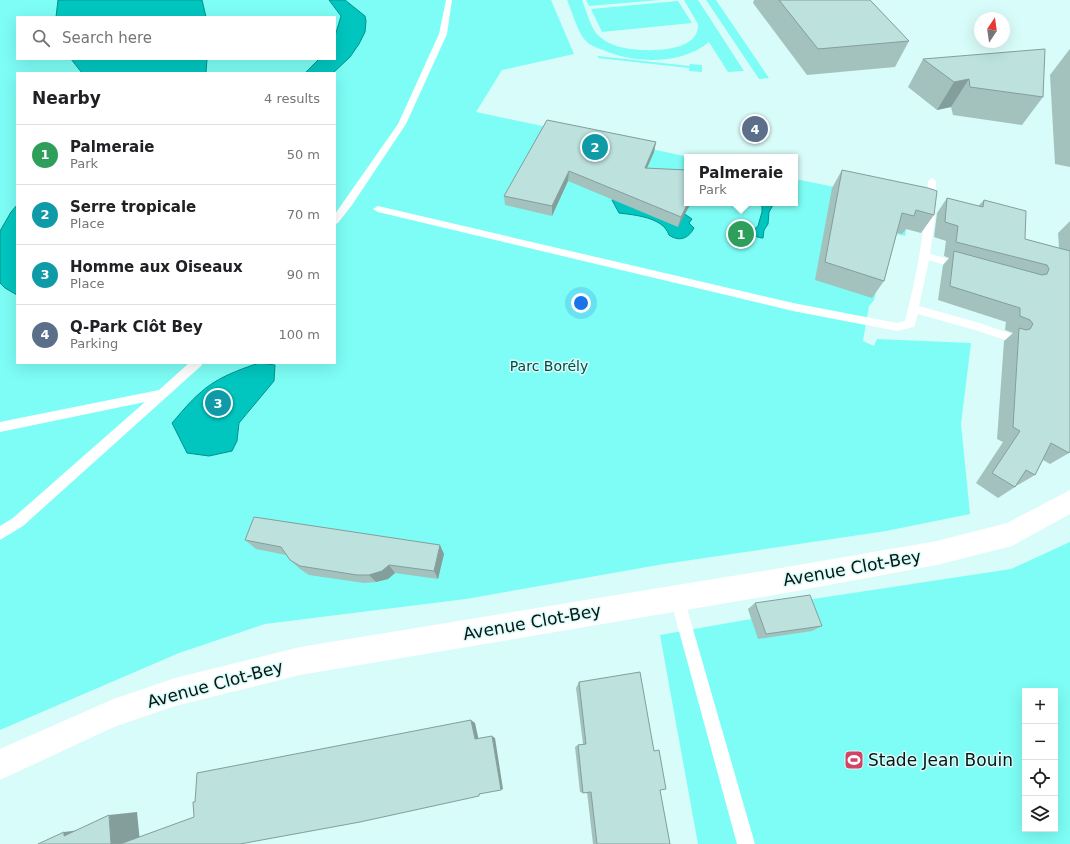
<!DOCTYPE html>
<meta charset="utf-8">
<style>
:root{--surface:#fff;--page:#f6f6f6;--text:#202124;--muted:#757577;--line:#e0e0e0;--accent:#d34366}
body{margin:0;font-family:"DejaVu Sans",sans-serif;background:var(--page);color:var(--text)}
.controls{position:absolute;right:12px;bottom:12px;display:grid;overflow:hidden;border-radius:0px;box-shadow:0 4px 16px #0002}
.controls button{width:36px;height:36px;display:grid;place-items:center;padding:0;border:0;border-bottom:1px solid var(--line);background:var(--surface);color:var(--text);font:20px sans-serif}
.compass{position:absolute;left:974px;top:12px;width:36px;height:36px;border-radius:50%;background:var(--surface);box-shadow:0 4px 16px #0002;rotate:13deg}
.you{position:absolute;left:581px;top:303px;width:14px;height:14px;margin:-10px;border:3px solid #fff;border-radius:50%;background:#1a73e8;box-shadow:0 0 0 6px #1a73e833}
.badge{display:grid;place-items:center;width:26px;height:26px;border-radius:50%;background:var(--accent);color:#fff;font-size:13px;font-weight:700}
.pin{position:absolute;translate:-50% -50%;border:2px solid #fff;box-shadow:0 1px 4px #0006}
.popup{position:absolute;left:684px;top:154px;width:114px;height:52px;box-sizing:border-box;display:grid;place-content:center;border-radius:0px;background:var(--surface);filter:drop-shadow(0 1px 3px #0005);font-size:13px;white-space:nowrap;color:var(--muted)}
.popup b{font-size:15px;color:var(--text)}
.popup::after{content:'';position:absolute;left:50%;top:100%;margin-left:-8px;border:8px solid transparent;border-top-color:var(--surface)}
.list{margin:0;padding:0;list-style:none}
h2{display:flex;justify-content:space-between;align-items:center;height:52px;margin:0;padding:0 16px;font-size:17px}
h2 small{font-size:13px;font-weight:400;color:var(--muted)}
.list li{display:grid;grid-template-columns:26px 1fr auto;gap:12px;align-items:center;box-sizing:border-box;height:60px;padding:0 16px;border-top:1px solid var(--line)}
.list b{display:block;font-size:15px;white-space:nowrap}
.list p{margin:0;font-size:13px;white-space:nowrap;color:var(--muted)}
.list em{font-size:13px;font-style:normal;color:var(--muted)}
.icon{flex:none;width:22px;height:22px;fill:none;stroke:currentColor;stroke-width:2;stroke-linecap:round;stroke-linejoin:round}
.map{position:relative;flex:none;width:1070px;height:844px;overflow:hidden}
.search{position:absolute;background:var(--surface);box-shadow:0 4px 16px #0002;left:16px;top:16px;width:320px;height:44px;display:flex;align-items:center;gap:10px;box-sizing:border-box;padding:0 14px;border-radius:0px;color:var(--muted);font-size:15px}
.panel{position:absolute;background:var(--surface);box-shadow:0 4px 16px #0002;left:16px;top:72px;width:320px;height:292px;border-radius:0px}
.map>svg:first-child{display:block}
.green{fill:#7dfdf5;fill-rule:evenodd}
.water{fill:#00c6bf;stroke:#02918c}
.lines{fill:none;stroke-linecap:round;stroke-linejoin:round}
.lane{fill:#fff;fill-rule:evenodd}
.secondary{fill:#fff;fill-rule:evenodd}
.wall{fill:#a3c2be}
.shaded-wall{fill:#849e9b}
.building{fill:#bde1dd;stroke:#849e9b}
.labels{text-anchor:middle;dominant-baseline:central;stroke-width:3;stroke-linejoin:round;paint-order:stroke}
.park-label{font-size:14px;fill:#004845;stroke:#d8fcf9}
.near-street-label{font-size:17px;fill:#081514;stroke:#d8fcf9}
.near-poi-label{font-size:17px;fill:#081514;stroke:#d8fcf9;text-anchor:start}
</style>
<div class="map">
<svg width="1070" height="844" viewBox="0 0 1070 844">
<rect width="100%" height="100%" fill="#d8fcf9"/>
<g class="green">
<path d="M0,0H551L574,54L502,70L476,112L689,157H687V203H795V179L919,204L907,226L905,236L892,233L874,300L869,306L863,341L874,346L877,339L971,343L961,424L970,514L886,531L664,564L466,599L265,624L179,653L0,730ZM17,17H335V59H17ZM17,73H335V363H17Z"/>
<path d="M567,0H582C586,9 591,30 599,36C604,41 613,45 620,47C639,52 700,55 698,24L684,0H698L744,71L728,72L709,42C681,65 635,64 603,50C597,48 589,45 585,40C577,31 572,11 567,0Z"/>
<path d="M586,0H660L589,6Z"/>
<path d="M706,0H716L769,78L759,79Z"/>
<path d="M678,1L692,23L602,32L591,9Z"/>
<path d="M598,56L689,66L690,64L702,65V72L689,71V68L598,58Z"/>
<path d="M1070,542V844H698L660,635L751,619L748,609L1011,569ZM1025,691H1055V829H1025Z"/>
</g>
<g class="water">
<path d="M58,0H202L206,17H56Z"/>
<path d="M329,0H345L365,16L366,21L365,32L359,44L350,57L333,73H305L319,59H335V36L341,16Z"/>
<path d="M71,59H207L206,73H82Z"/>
<path d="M615,197L683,213L692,219L689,223L694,228C688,239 679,242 669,235C663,217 634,215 619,213L612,200Z"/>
<path d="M762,203L773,205L769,212L768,224L764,230L763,238C759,238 753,236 751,232L758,226L762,212Z"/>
<path d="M17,205V295L5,288L0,283V231L11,212Z"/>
<path d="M259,363L275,365L274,381L239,423L237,441L232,451L209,456L187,453L172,423C184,409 197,393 213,383C227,374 244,368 259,363Z"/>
</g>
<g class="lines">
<g class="lane">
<path d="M446,0H452L447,34L406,124L352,205L338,223L335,224V214L398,124L439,34Z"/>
<path d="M932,178L936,181L935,218L930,254L965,263L966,266L965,269L961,270L929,260L919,306L976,322L1015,335L1016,338L1015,341L1011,342L975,330L918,314L914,327L897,331L793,311L378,212L373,209L378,206L793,303L897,323L905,321C917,275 925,229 928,181Z"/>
<path d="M189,363H203L201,366L23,526L0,540V526L13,518L145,402L0,432V422L159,390Z"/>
<path d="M677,591L682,593L684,598L755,844H737L670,598L672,593Z"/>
</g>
<path class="secondary" d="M1070,490V514L1012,546L937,565L775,595L300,675L175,706L114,727L0,780V749L111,700L175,678L300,647L775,569L937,541L1007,523Z"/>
</g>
<g class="wall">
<path d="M754,0H870L909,41L895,67L807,75L753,3Z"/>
<path d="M1070,49V167L1055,164L1050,75L1069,50Z"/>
<path d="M923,59L1043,97L1022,125L953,115L951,107L937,110L908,87Z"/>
<path d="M547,120L656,142L654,152L647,168L687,203L678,227L568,181L552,216L505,205L504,196Z"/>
<path d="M842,170L934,215L921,233L906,229L902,234L897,233L884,281L872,298L815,280L832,188Z"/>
<path d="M947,198L978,206L984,200L1025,239L1059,248L1058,233L1070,221V451L1069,453L1050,464L1043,460L1035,475L1018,485H1017L1015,487L998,498L976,483L1003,442L997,439L1004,341L1013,333L1005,330L1006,322L938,300L943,265L949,258L944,256L946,241L934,237L937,213Z"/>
<path d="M245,540L444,554L438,579L395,573L388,579L376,582L364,583L309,575L300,569L290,560L286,555L256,549Z"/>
<path d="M755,603L822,626L812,631L758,639L748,609Z"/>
<path d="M579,682L660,790L670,844H593L587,792L583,793L580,792L575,747L578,745L583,744L576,688Z"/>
</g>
<g class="shaded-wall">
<path d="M969,79L951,107L937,110L954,82Z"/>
<path d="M656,142L654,152L643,177L645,168Z"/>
<path d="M569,171L568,181L552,216V206Z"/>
<path d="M688,203H691L678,227L681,217Z"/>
<path d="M440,545L444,554L438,579L434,571Z"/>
<path d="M389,565L395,573L388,579L376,582L369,575Z"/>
<path d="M471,720L475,723L479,741L475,739Z"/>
<path d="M492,736L495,738L503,789L501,790Z"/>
<path d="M137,812L140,842L128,844H111L109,815Z"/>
<path d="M95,828L64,836V832Z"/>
</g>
<g class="building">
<path d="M779,0H870L909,41L818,49Z"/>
<path d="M1045,49L1043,97L970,87L969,79L954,82L923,59Z"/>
<path d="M547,120L656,142L645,168L687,170V203H688L681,217L569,171L552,206L504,196Z"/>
<path d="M842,170L928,188L937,191L934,215L916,210L914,216L902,213L884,281L825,262Z"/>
<path d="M947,198L983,207L984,200L1026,211L1025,239L1070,251V451L1069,453L1051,443L1035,475L1026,470L1015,487L992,473L1020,431L1013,427L1019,328L1026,330L1030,329L1033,324L1030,320L1020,316V308L950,286L954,251L1042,275L1047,274L1049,269L1047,265L956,242L958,226L945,222Z"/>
<path d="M254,517L440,545L434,571L389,565L382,571L369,575H357L300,566L290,560L281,547L245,540Z"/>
<path d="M810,595L822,626L766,634L755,603Z"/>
<path d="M640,672L654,751L659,750L666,789L660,790L670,844H597L591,792L583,793L578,745L586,744L579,682Z"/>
<path d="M471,720L475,739L492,736L501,790L479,794V796L360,822L240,844H120L194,817L193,802H195L197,773Z"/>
<path d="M109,815L111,844H38L64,832V836Z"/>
</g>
<defs>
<symbol id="stadium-square" viewBox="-11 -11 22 22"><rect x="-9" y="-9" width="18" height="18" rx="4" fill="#d34366" stroke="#d8fcf9"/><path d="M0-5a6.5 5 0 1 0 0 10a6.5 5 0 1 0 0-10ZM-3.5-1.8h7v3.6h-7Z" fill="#fff"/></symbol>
</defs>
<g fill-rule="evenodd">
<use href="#stadium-square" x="843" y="749" width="22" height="22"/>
</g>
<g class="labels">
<g class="park-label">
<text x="549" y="366">Parc Borély</text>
</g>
<g class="near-street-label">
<text transform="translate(852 568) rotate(-10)">Avenue Clot-Bey</text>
<text transform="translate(532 622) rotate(-10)">Avenue Clot-Bey</text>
<text transform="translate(215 684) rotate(-15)">Avenue Clot-Bey</text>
</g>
<g class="near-poi-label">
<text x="868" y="760">Stade Jean Bouin</text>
</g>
</g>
</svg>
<div class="controls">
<button>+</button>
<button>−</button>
<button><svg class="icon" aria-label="locate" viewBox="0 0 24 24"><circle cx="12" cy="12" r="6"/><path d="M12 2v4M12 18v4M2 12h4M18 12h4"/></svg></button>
<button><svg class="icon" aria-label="layers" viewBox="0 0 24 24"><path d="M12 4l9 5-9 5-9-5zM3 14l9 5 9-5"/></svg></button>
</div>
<svg class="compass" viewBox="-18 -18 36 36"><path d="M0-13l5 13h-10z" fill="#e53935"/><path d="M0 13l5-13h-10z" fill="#757577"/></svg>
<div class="you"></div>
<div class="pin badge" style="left:741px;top:234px;background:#2e9e5b">1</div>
<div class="popup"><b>Palmeraie</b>Park</div>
<div class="pin badge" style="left:595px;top:147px;background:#0f9aa8">2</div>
<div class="pin badge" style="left:218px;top:403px;background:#0f9aa8">3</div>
<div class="pin badge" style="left:755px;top:129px;background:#5c6f8a">4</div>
<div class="search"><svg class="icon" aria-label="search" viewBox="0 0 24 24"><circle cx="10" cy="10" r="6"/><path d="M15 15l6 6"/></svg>Search here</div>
<section class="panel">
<h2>Nearby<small>4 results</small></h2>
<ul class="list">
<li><span class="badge" style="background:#2e9e5b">1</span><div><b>Palmeraie</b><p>Park</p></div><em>50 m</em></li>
<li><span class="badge" style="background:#0f9aa8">2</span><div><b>Serre tropicale</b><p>Place</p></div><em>70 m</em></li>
<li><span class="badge" style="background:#0f9aa8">3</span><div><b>Homme aux Oiseaux</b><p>Place</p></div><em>90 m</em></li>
<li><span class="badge" style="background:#5c6f8a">4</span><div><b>Q-Park Clôt Bey</b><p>Parking</p></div><em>100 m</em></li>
</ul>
</section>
</div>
